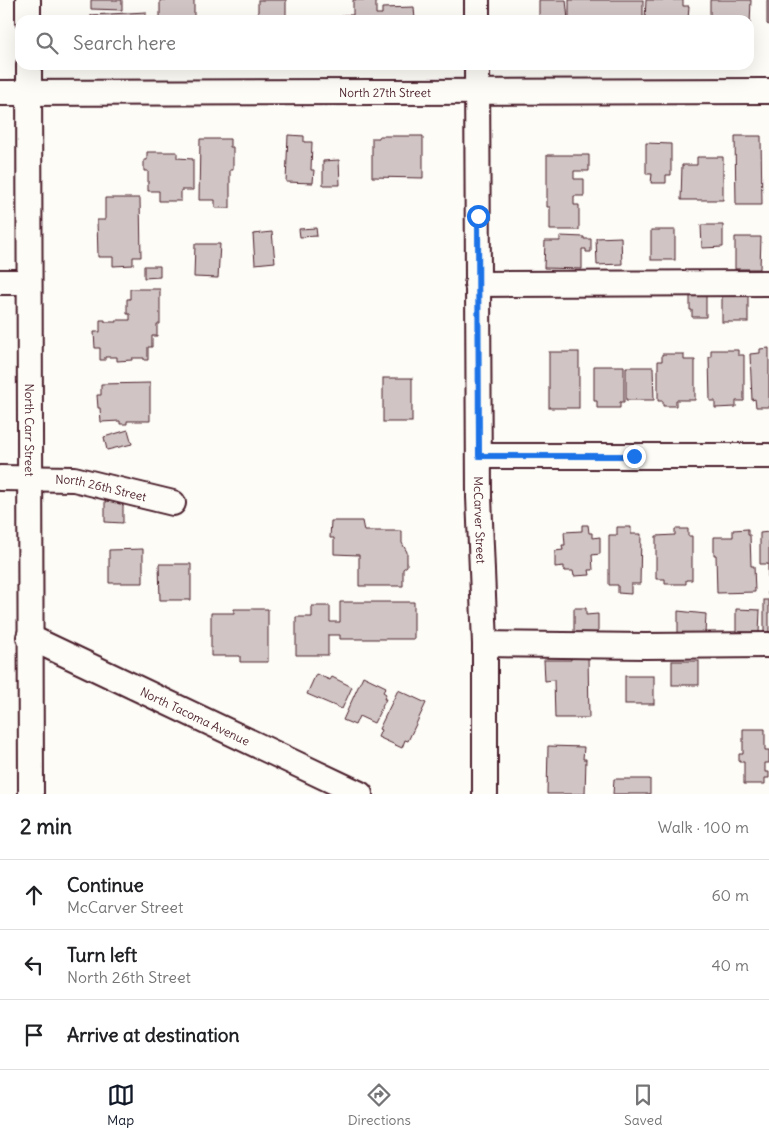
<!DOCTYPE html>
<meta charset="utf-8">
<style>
:root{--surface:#fff;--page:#f2f2f2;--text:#202124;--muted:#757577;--line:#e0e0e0;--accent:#111827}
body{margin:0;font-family:Delius,sans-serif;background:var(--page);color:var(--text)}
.stop{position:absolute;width:15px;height:15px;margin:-11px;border:4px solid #1a73e8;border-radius:50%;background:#fff}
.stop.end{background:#1a73e8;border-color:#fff;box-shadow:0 1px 5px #0008}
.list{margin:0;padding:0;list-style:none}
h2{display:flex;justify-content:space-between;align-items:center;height:65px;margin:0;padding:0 20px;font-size:21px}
h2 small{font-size:16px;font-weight:400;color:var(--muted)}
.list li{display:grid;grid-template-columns:32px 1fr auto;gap:15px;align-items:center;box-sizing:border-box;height:70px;padding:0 20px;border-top:1px solid var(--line)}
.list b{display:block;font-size:19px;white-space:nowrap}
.list p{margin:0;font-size:16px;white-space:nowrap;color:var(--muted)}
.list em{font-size:16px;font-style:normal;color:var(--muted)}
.icon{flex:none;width:28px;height:28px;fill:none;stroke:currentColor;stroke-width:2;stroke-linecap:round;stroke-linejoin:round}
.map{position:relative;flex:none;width:769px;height:794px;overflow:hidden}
.search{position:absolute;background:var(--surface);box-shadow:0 5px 20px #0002;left:15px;right:15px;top:15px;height:55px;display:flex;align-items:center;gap:12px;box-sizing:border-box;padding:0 18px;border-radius:15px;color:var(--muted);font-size:19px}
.sheet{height:275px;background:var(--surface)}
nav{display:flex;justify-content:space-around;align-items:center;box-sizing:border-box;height:70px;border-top:1px solid var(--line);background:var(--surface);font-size:14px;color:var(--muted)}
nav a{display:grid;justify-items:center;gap:2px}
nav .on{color:var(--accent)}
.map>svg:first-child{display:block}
.building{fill:#d0c5c4;stroke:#4a1f2b}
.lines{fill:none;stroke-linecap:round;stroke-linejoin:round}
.minor-casing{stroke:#4a1f2b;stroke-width:28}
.minor{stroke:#fdfcf7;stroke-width:24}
.route{stroke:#1a73e8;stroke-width:6}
.labels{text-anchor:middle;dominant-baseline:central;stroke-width:4;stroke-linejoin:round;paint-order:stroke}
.street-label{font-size:12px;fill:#4a1f2b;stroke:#fdfcf7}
</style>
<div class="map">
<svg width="769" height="794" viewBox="0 0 769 794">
<rect width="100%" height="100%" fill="#fdfcf7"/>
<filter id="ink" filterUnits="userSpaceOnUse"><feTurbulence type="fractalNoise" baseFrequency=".02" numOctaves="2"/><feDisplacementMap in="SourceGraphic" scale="10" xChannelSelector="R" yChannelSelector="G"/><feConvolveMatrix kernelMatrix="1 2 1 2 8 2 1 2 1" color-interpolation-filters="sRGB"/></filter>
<g filter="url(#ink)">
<g class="building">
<path d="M91,0H122V10L91,9Z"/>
<rect x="160" y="0" width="34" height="20"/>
<rect x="258" y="0" width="28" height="20"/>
<path d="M353,0H376V14H382V8L414,7L415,20H343V15H353Z"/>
<path d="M539,0H566L568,20H539Z"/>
<rect x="569" y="0" width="74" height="20"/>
<path d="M646,0H683V6H689L688,20H645Z"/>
<path d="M710,0H751L750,25H749V20H710Z"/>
<path d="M767,0H769V25L767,24Z"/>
<path d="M146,12V20H91V15Z"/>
<path d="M288,135L304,136V142H312L311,170H314L313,183L286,182Z"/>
<path d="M379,136H423V178L372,177V138H379Z"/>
<path d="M735,136H761L762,205H736Z"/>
<path d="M200,139H230V147H233V170H230V208H215V200H199Z"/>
<path d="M646,143L671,144V175H666V183H651L652,174H646Z"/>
<path d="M147,152H177V158L193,159V190H181V201H159V191H148V171H144V160H147Z"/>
<path d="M547,155H589V171H574V179H584V196H574V205H579V230H550V207H547Z"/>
<path d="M697,157H723V200H681L682,165H697Z"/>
<path d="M339,160L340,185H323V161Z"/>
<path d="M105,198H140L141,257H133V265L113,266V257H98L97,220H105Z"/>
<path d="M701,225H723V247L702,248Z"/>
<path d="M316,228L317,236L300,237L299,229Z"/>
<rect x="651" y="230" width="24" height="30"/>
<path d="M272,232L275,262L255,264L253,234Z"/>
<path d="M560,236L584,237V239H591V252H586V249H582V269L544,268L545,241H560Z"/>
<path d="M621,237L622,264L597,265L596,238Z"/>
<path d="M735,237H761L760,269H735Z"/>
<path d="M195,244H220L218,278L194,277Z"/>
<path d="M144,266H160V277L144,278Z"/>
<path d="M130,289H160V324H157V336H152V347H148V360H144V358H132V360L117,361V357H105V360H100V348H95L94,332H100V320H105V322H117V320H130V314H127V299H130Z"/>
<rect x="722" y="292" width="26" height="30"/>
<path d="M690,293H706V317H692V310H690Z"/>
<path d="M769,348V407H756L755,399L752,400L750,354L760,353V349Z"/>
<path d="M711,350H738V355H744V401H736V407L715,408V401H710L709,357H711Z"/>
<rect x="549" y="352" width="30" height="56"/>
<path d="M662,354H684V360H695V400H676V406H663V401H658V361H662Z"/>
<path d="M594,366H624V402H620V408H597V401H594Z"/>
<path d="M626,367H653L654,400H626Z"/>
<rect x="383" y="378" width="29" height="44"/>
<path d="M150,383V421H127V424H120V421L101,422L100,408H98L97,395H101V384Z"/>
<path d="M128,430L132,444L107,450L104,437Z"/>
<path d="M105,501L123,502V523L105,522Z"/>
<path d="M331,521H362L364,531H402V543L407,552V566L403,569V586H359V555L334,554V538H330Z"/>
<path d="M582,525H588L589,533H592V538L600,537V554L592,555L593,570H589L590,575L574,576L573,571H564V566L555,567V551L563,550L562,545H565L564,532L582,531Z"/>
<path d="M617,527H631V534H641L640,584H631V594L618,593V585H609V535H617Z"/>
<path d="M675,529H688V536H692V580H686V584H665V579H656V536L675,535Z"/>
<path d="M748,529V535H750L751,566H754L755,592L717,593L716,555H714V537H733V530Z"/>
<path d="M769,532V595H768V564H760V533Z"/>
<path d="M143,549V583H109V550Z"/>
<path d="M159,564H191V600H160Z"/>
<rect x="764" y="600" width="5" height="32"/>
<path d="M340,602H414V639H340V635H328V655H296V617H312V606H330V622H340Z"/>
<path d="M574,608H586V615L598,614V638L574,639Z"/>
<path d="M234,609H268V662H240V656H211V613H234Z"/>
<path d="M736,609L760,610L759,633L736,632Z"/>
<path d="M678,611L706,614L705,634L678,635Z"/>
<path d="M588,655L589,718H555L554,680L545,681L544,660H571V656Z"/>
<rect x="672" y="661" width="27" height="24"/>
<path d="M316,674L330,680L332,677L352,687L342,709L307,694Z"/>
<path d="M363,676L386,687L383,692L386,694L384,699H386L374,723L359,716L355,725L343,720Z"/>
<rect x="625" y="676" width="29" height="28"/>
<path d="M398,690L426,703L408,741L405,740L402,748L378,737L381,730L379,729Z"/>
<path d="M743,729H765V750H769V763H765V772H769V778H765V784H744V762H739V754H743Z"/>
<path d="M548,746L584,747L583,759H586L585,794H547Z"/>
<path d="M614,779H650V794H613Z"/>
</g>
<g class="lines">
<defs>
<g id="minor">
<path d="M28,0V20"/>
<path d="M477,0V20"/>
<path id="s1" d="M29,65L31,794"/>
<path id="s2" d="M477,65L479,497L485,644V794"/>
<path id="s3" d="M0,93L769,91"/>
<path d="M0,282H29"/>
<path d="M477,284L769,283"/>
<path d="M479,456H769"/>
<path id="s4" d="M0,478L74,479L173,503"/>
<path id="s5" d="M29,637L360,794"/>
<path d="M485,644L645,646L769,645"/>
</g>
</defs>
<use href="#minor" class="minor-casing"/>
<use href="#minor" class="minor"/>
</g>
</g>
<g class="lines" filter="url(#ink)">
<path class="route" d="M478,216L479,456H634"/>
</g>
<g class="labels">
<g class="street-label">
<text stroke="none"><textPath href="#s3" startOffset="385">North 27th Street</textPath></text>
<text stroke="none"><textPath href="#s1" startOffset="365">North Carr Street</textPath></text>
<text stroke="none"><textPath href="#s4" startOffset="102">North 26th Street</textPath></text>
<text stroke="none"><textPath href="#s2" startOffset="455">McCarver Street</textPath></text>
<text stroke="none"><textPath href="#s5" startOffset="184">North Tacoma Avenue</textPath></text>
</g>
</g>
</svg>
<div class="stop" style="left:478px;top:216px"></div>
<div class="stop end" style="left:634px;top:456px"></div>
<div class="search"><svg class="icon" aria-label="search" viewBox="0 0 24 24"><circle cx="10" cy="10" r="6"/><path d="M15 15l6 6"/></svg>Search here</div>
</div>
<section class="sheet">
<h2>2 min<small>Walk · 100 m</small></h2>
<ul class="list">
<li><svg class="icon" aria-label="ahead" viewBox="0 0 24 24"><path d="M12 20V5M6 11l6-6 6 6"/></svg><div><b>Continue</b><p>McCarver Street</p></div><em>60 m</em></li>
<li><svg class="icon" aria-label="left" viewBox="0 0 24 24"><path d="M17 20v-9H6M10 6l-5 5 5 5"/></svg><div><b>Turn left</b><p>North 26th Street</p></div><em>40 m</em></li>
<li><svg class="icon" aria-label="arrive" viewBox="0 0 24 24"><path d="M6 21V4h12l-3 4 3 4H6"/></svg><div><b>Arrive at destination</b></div></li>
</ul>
</section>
<nav>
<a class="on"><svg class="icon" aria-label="map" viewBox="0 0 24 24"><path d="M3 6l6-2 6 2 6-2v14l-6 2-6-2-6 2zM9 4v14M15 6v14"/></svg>Map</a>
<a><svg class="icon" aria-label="directions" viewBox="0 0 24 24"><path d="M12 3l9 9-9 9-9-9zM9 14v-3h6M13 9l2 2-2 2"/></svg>Directions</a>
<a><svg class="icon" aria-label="saved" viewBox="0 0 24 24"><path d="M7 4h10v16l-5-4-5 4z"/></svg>Saved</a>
</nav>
